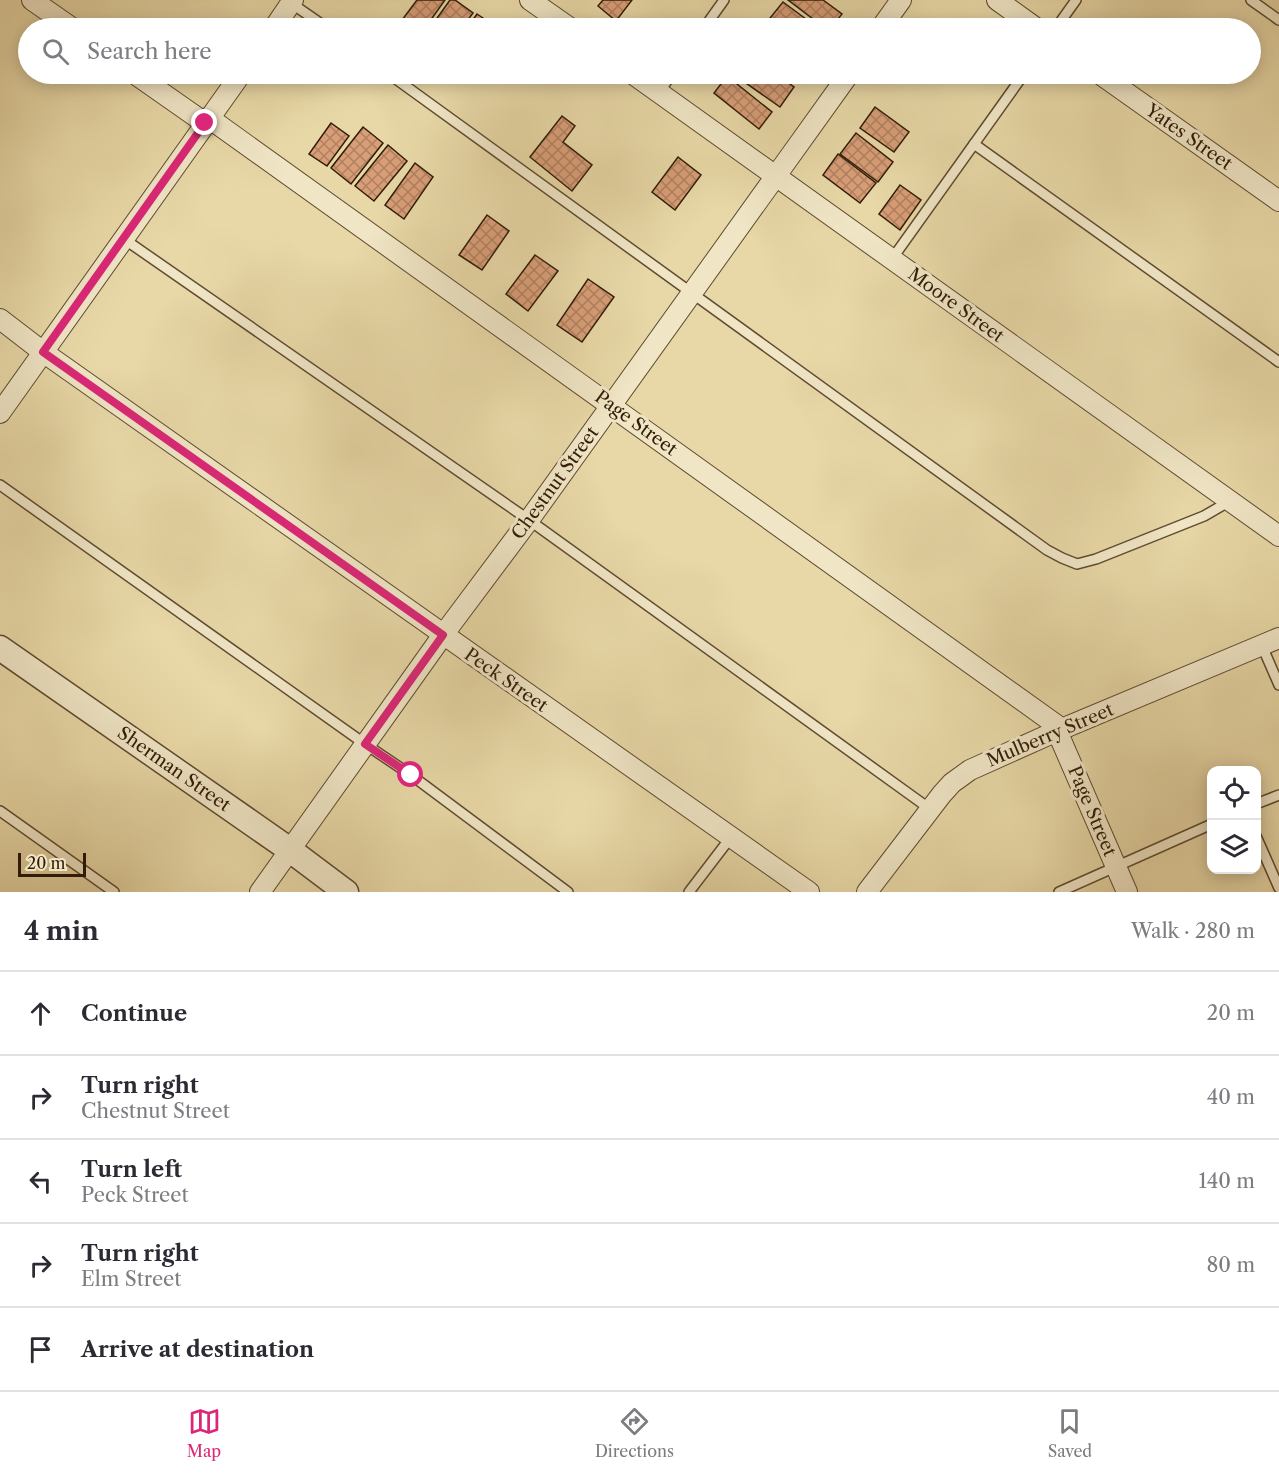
<!DOCTYPE html>
<meta charset="utf-8">
<style>
:root{--surface:#fff;--page:#f7f7f7;--text:#2b2b33;--muted:#7c7c81;--line:#e1e1e2;--accent:#db2777}
body{margin:0;font-family:"Libre Caslon Text",serif;background:var(--page);color:var(--text)}
.controls{position:absolute;right:18px;bottom:18px;display:grid;overflow:hidden;border-radius:12px;box-shadow:0 3px 15px #0003}
.controls button{width:54px;height:54px;display:grid;place-items:center;padding:0;border:0;border-bottom:2px solid var(--line);background:var(--surface);color:var(--text);font:30px sans-serif}
.scale{position:absolute;left:18px;bottom:15px;width:68px;box-sizing:border-box;padding-left:6px;border:3px solid #311c08;border-top:0;font-size:16px;line-height:21px;white-space:nowrap;color:#311c08;-webkit-text-stroke:4px #f0e6c6;paint-order:stroke}
.stop{position:absolute;width:18px;height:18px;margin:-14px;border:4px solid #db2777;border-radius:50%;background:#fff}
.stop.end{background:#db2777;border-color:#fff;box-shadow:0 2px 6px #0008}
.list{margin:0;padding:0;list-style:none}
h2{display:flex;justify-content:space-between;align-items:center;height:78px;margin:0;padding:0 24px;font-size:26px}
h2 small{font-size:20px;font-weight:400;color:var(--muted)}
.list li{display:grid;grid-template-columns:39px 1fr auto;gap:18px;align-items:center;box-sizing:border-box;height:84px;padding:0 24px;border-top:2px solid var(--line)}
.list b{display:block;font-size:22px;white-space:nowrap}
.list p{margin:0;font-size:20px;white-space:nowrap;color:var(--muted)}
.list em{font-size:20px;font-style:normal;color:var(--muted)}
.icon{flex:none;width:33px;height:33px;fill:none;stroke:currentColor;stroke-width:2;stroke-linecap:round;stroke-linejoin:round}
.map{position:relative;flex:none;width:1279px;height:892px;overflow:hidden}
.search{position:absolute;background:var(--surface);box-shadow:0 3px 15px #0003;left:18px;right:18px;top:18px;height:66px;display:flex;align-items:center;gap:15px;box-sizing:border-box;padding:0 21px;border-radius:33px;color:var(--muted);font-size:22px}
.sheet{height:498px;background:var(--surface)}
nav{display:flex;justify-content:space-around;align-items:center;box-sizing:border-box;height:84px;border-top:2px solid var(--line);background:var(--surface);font-size:16px;color:var(--muted)}
nav a{display:grid;justify-items:center;gap:3px}
nav .on{color:var(--accent)}
.map>svg:first-child{display:block}
.building{fill:url(#building-cross-hatch);stroke:#311c08;stroke-width:1.5}
.lines{fill:none;stroke-linecap:round;stroke-linejoin:round}
.service-casing{stroke:#5f4b30;stroke-width:12}
.minor-casing{stroke:#5f4b30;stroke-width:22}
.tertiary-casing{stroke:#5f4b30;stroke-width:27}
.service{stroke:#f0e6c6;stroke-width:9}
.minor{stroke:#f0e6c6;stroke-width:20}
.tertiary{stroke:#f0e6c6;stroke-width:24}
.route{stroke:#db2777;stroke-width:8}
.labels{text-anchor:middle;dominant-baseline:central;stroke-width:6;stroke-linejoin:round;paint-order:stroke}
.street-label{font-size:18px;fill:#311c08;stroke:#f0e6c6}
</style>
<div class="map">
<svg width="1279" height="892" viewBox="0 0 1279 892">
<defs>
<pattern id="building-cross-hatch" width="8" height="8" patternUnits="userSpaceOnUse" patternTransform="scale(1.5)"><rect width="8" height="8" fill="#d89e77"/><path d="M0 0l8 8M0 8l8-8" fill="none" stroke="#b08060"/></pattern>
</defs>
<rect width="100%" height="100%" fill="#e8d8a7"/>
<filter id="stains"><feTurbulence type="fractalNoise" baseFrequency=".00333" numOctaves="4"/><feColorMatrix values="0 0 0 0 .2 0 0 0 0 .09 0 0 0 0 .02 0 0 0 .5 -.17"/></filter>
<radialGradient id="worn" r=".72"><stop offset=".6" stop-color="#630" stop-opacity="0"/><stop offset="1" stop-color="#630" stop-opacity=".3"/></radialGradient>
<g class="building">
<path d="M417,0H445L425,28H396Z"/>
<path d="M450,0H455L473,13L462,28H430Z"/>
<path d="M603,0H632L616,21L598,6Z"/>
<path d="M788,0H823L842,14L831,28H825Z"/>
<path d="M783,2L818,28H773L766,23Z"/>
<path d="M477,14L498,28H467Z"/>
<path d="M733,74H776L794,87L780,107Z"/>
<path d="M727,76L772,112L759,129L714,93Z"/>
<path d="M875,107L909,132L894,152L860,128Z"/>
<path d="M562,116L575,126L563,142L592,165L572,191L530,157Z"/>
<path d="M331,123L349,136L327,166L309,154Z"/>
<path d="M363,127L383,143L351,184L331,168Z"/>
<path d="M856,133L893,162L878,182L840,154Z"/>
<path d="M388,145L407,161L374,201L355,186Z"/>
<path d="M838,154L876,183L860,203L823,175Z"/>
<path d="M678,157L701,175L675,210L652,192Z"/>
<path d="M415,163L433,177L404,219L385,205Z"/>
<path d="M900,185L921,200L900,230L879,214Z"/>
<path d="M487,215L509,231L482,270L459,255Z"/>
<path d="M535,255L558,271L528,311L506,294Z"/>
<path d="M588,279L614,297L582,342L557,325Z"/>
</g>
<g class="lines">
<defs>
<g id="service">
<path d="M1251,0L1279,20"/>
<path d="M291,3L327,28"/>
<path d="M704,28L724,0"/>
<path d="M1056,28L1076,0"/>
<path d="M389,74L1047,550L1062,558L1077,564L1096,559L1204,516L1230,501"/>
<path d="M659,92L672,74"/>
<path d="M974,144L1279,362"/>
<path d="M124,239L529,520L930,809"/>
<path d="M892,259L1024,74"/>
<path d="M0,485L365,744L411,775L568,892"/>
<path d="M1262,646L1279,685"/>
<path d="M1256,804L1279,795"/>
<path d="M0,811L114,892"/>
<path d="M1256,836L1279,888"/>
<path d="M689,892L731,837"/>
<path d="M1059,892L1212,824"/>
</g>
<g id="minor">
<path d="M32,0L72,28"/>
<path d="M530,0L570,28"/>
<path d="M997,0L1036,28"/>
<path d="M274,28L293,0"/>
<path d="M881,28L901,0"/>
<path d="M135,74L205,123"/>
<path d="M633,74L1279,536"/>
<path d="M1100,74L1279,201"/>
<path d="M209,118L1062,729"/>
<path d="M0,319L43,352L809,892"/>
<path d="M0,413L241,74"/>
<path d="M1057,731L1127,892"/>
<path d="M260,892L443,635L529,520L849,74"/>
<path d="M867,892L942,794L952,783L970,770L1057,731L1279,638"/>
</g>
<path id="tertiary" d="M0,648L290,850L346,892"/>
</defs>
<use href="#service" class="service-casing"/>
<use href="#minor" class="minor-casing"/>
<use href="#tertiary" class="tertiary-casing"/>
<use href="#service" class="service"/>
<use href="#minor" class="minor"/>
<use href="#tertiary" class="tertiary"/>
</g>
<g class="lines">
<path class="route" d="M205,123L43,352L443,635L365,744L411,775"/>
</g>
<g class="labels">
<g class="street-label">
<text transform="translate(1189 137) rotate(35)">Yates Street</text>
<text transform="translate(956 305) rotate(36)">Moore Street</text>
<text transform="translate(636 423) rotate(36)">Page Street</text>
<text transform="translate(555 483) rotate(-54)">Chestnut Street</text>
<text transform="translate(506 680) rotate(35)">Peck Street</text>
<text transform="translate(1050 735) rotate(-23)">Mulberry Street</text>
<text transform="translate(174 769) rotate(35)">Sherman Street</text>
<text transform="translate(1092 811) rotate(67)">Page Street</text>
</g>
</g>
<rect width="100%" height="100%" filter="url(#stains)"/>
<rect width="100%" height="100%" fill="url(#worn)"/>
</svg>
<div class="controls">
<button><svg class="icon" aria-label="locate" viewBox="0 0 24 24"><circle cx="12" cy="12" r="6"/><path d="M12 2v4M12 18v4M2 12h4M18 12h4"/></svg></button>
<button><svg class="icon" aria-label="layers" viewBox="0 0 24 24"><path d="M12 4l9 5-9 5-9-5zM3 14l9 5 9-5"/></svg></button>
</div>
<div class="scale">20 m</div>
<div class="stop" style="left:411px;top:775px"></div>
<div class="stop end" style="left:205px;top:123px"></div>
<div class="search"><svg class="icon" aria-label="search" viewBox="0 0 24 24"><circle cx="10" cy="10" r="6"/><path d="M15 15l6 6"/></svg>Search here</div>
</div>
<section class="sheet">
<h2>4 min<small>Walk · 280 m</small></h2>
<ul class="list">
<li><svg class="icon" aria-label="ahead" viewBox="0 0 24 24"><path d="M12 20V5M6 11l6-6 6 6"/></svg><div><b>Continue</b></div><em>20 m</em></li>
<li><svg class="icon" aria-label="right" viewBox="0 0 24 24"><path d="M7 20v-9h11M14 6l5 5-5 5"/></svg><div><b>Turn right</b><p>Chestnut Street</p></div><em>40 m</em></li>
<li><svg class="icon" aria-label="left" viewBox="0 0 24 24"><path d="M17 20v-9H6M10 6l-5 5 5 5"/></svg><div><b>Turn left</b><p>Peck Street</p></div><em>140 m</em></li>
<li><svg class="icon" aria-label="right" viewBox="0 0 24 24"><path d="M7 20v-9h11M14 6l5 5-5 5"/></svg><div><b>Turn right</b><p>Elm Street</p></div><em>80 m</em></li>
<li><svg class="icon" aria-label="arrive" viewBox="0 0 24 24"><path d="M6 21V4h12l-3 4 3 4H6"/></svg><div><b>Arrive at destination</b></div></li>
</ul>
</section>
<nav>
<a class="on"><svg class="icon" aria-label="map" viewBox="0 0 24 24"><path d="M3 6l6-2 6 2 6-2v14l-6 2-6-2-6 2zM9 4v14M15 6v14"/></svg>Map</a>
<a><svg class="icon" aria-label="directions" viewBox="0 0 24 24"><path d="M12 3l9 9-9 9-9-9zM9 14v-3h6M13 9l2 2-2 2"/></svg>Directions</a>
<a><svg class="icon" aria-label="saved" viewBox="0 0 24 24"><path d="M7 4h10v16l-5-4-5 4z"/></svg>Saved</a>
</nav>
